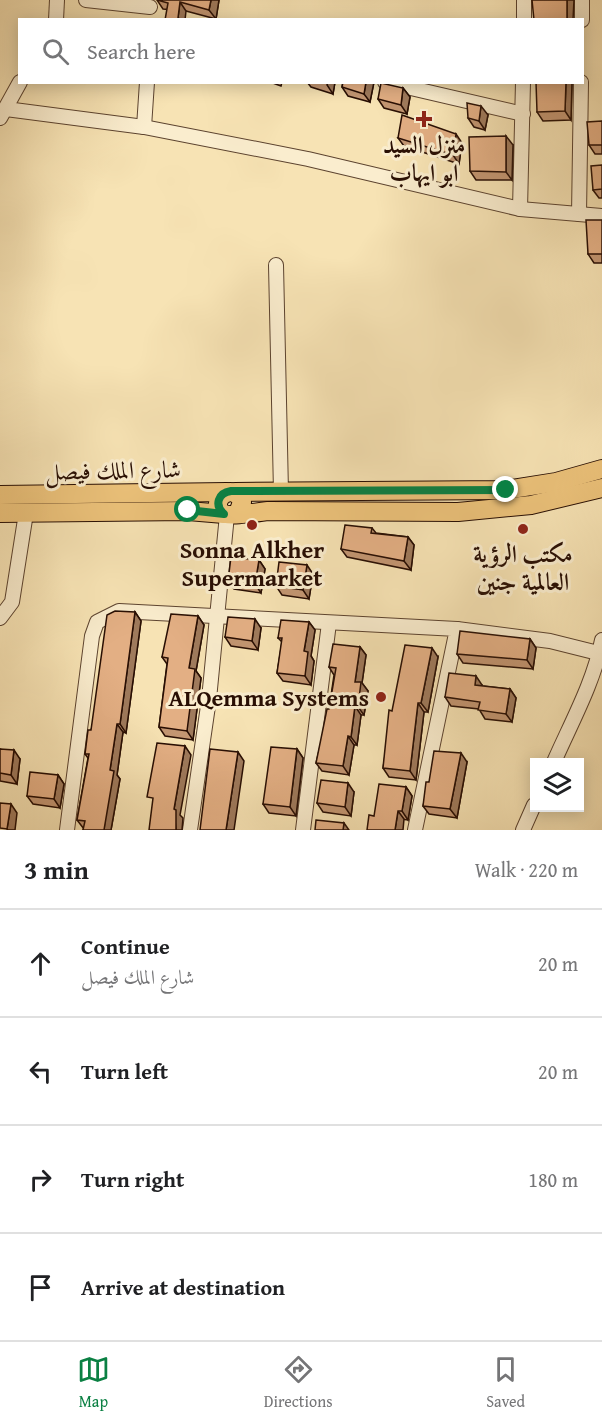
<!DOCTYPE html>
<meta charset="utf-8">
<style>
:root{--surface:#fff;--page:#f2f2f2;--text:#202124;--muted:#757577;--line:#e0e0e0;--accent:#0b8043}
body{margin:0;font-family:"Gentium Book Plus",Amiri,serif;background:var(--page);color:var(--text)}
.controls{position:absolute;right:18px;bottom:18px;display:grid;overflow:hidden;border-radius:0px;box-shadow:0 3px 15px #0003}
.controls button{width:54px;height:54px;display:grid;place-items:center;padding:0;border:0;border-bottom:2px solid var(--line);background:var(--surface);color:var(--text);font:30px sans-serif}
.stop{position:absolute;width:18px;height:18px;margin:-14px;border:4px solid #0b8043;border-radius:50%;background:#fff}
.stop.end{background:#0b8043;border-color:#fff;box-shadow:0 2px 6px #0008}
.list{margin:0;padding:0;list-style:none}
h2{display:flex;justify-content:space-between;align-items:center;height:78px;margin:0;padding:0 24px;font-size:26px}
h2 small{font-size:20px;font-weight:400;color:var(--muted)}
.list li{display:grid;grid-template-columns:39px 1fr auto;gap:18px;align-items:center;box-sizing:border-box;height:108px;padding:0 24px;border-top:2px solid var(--line)}
.list b{display:block;font-size:22px;white-space:nowrap}
.list p{margin:0;font-size:20px;white-space:nowrap;color:var(--muted)}
.list em{font-size:20px;font-style:normal;color:var(--muted)}
.icon{flex:none;width:33px;height:33px;fill:none;stroke:currentColor;stroke-width:2;stroke-linecap:round;stroke-linejoin:round}
.map{position:relative;flex:none;width:602px;height:830px;overflow:hidden}
.search{position:absolute;background:var(--surface);box-shadow:0 3px 15px #0003;left:18px;right:18px;top:18px;height:66px;display:flex;align-items:center;gap:15px;box-sizing:border-box;padding:0 21px;border-radius:0px;color:var(--muted);font-size:22px}
.sheet{height:510px;background:var(--surface)}
nav{display:flex;justify-content:space-around;align-items:center;box-sizing:border-box;height:84px;border-top:2px solid var(--line);background:var(--surface);font-size:16px;color:var(--muted)}
nav a{display:grid;justify-items:center;gap:3px}
nav .on{color:var(--accent)}
.map>svg:first-child{display:block}
.lines{fill:none;stroke-linecap:round;stroke-linejoin:round}
.minor-casing{stroke:#5c432f;stroke-width:16}
.major-casing{stroke:#280e03;stroke-width:20}
.minor{stroke:#faedce;stroke-width:14}
.major{stroke:#ecc27a;stroke-width:18}
.wall{fill:#c39672;stroke:#280e03;stroke-width:1.5}
.shaded-wall{fill:#9f7a5c;stroke:#280e03;stroke-width:1.5}
.building{fill:#e3af84;stroke:#280e03;stroke-width:1.5}
.route{stroke:#0b8043;stroke-width:8}
.poi-dot{fill:#8f2418;stroke:#faedce;stroke-width:2}
.labels{text-anchor:middle;dominant-baseline:central;stroke-width:6;stroke-linejoin:round;paint-order:stroke}
.poi-label{font-size:24px;font-weight:bold;fill:#280e03;stroke:#faedce}
.street-label{font-size:24px;fill:#280e03;stroke:#faedce}
</style>
<div class="map">
<svg width="602" height="830" viewBox="0 0 602 830">
<rect width="100%" height="100%" fill="#f7e3b4"/>
<filter id="stains"><feTurbulence type="fractalNoise" baseFrequency=".00333" numOctaves="4"/><feColorMatrix values="0 0 0 0 .2 0 0 0 0 .09 0 0 0 0 .02 0 0 0 .5 -.17"/></filter>
<radialGradient id="worn" r=".72"><stop offset=".6" stop-color="#630" stop-opacity="0"/><stop offset="1" stop-color="#630" stop-opacity=".3"/></radialGradient>
<g class="lines">
<defs>
<g id="minor">
<path d="M86,0L150,7"/>
<path d="M56,20L57,0"/>
<path d="M524,20V0"/>
<path d="M582,20V0"/>
<path d="M385,82L523,114"/>
<path d="M6,109L144,127L308,159L520,209L523,82"/>
<path d="M0,118L20,82"/>
<path d="M144,127L147,82"/>
<path d="M520,209L602,216"/>
<path d="M579,214L581,82"/>
<path d="M276,265L281,492"/>
<path d="M0,618L12,602L26,513"/>
<path d="M457,629L550,641L602,654"/>
<path d="M554,762C571,723 594,682 602,640"/>
<path d="M67,830L92,636L97,622L119,611L457,629L415,830"/>
<path d="M190,830L209,699L227,515"/>
<path d="M303,830L329,623"/>
<path d="M523,830L534,805"/>
</g>
<g id="major">
<path d="M235,492L506,490L556,482L602,469"/>
<path d="M0,495L227,492"/>
<path d="M0,513L188,511L224,514"/>
<path d="M238,513L242,502C234,480 208,500 222,513C228,517 259,512 268,511L458,512L531,505L602,488"/>
</g>
</defs>
<use href="#minor" class="minor-casing"/>
<use href="#major" class="major-casing"/>
<use href="#minor" class="minor"/>
<use href="#major" class="major"/>
</g>
<g class="wall">
<path d="M157,0H219L216,19L186,11L163,9Z"/>
<path d="M270,82H282L281,86Z"/>
<path d="M307,82H335L333,94L311,87Z"/>
<path d="M343,82H374L370,102L348,96L342,87Z"/>
<path d="M572,82L571,120L543,121L537,112Z"/>
<path d="M403,88L410,97L407,114L384,108L378,99Z"/>
<path d="M488,115L485,130L474,127L468,118Z"/>
<path d="M602,121V154H595L589,145Z"/>
<path d="M398,138L462,143L459,164L404,146Z"/>
<path d="M513,145L512,180H476L470,171Z"/>
<path d="M602,165V198H599L593,190Z"/>
<path d="M602,220V263H594L588,254Z"/>
<path d="M372,528L376,533L408,537L414,545L411,570L347,557L341,549Z"/>
<path d="M259,560L265,569L261,593L234,589L228,581Z"/>
<path d="M313,574L309,599L282,595L276,586Z"/>
<path d="M135,612L141,621L126,733L123,732L117,775L120,779L111,830H83L84,829L77,820L88,758L85,754L91,730Z"/>
<path d="M198,616L204,625L196,671L201,678L193,740L165,736L159,727L167,664L162,657Z"/>
<path d="M309,622L315,630L311,656L314,661L311,685L283,681L277,673L282,642L278,638Z"/>
<path d="M261,628L258,650L231,646L225,637Z"/>
<path d="M530,639L536,648L533,669L463,663L457,654Z"/>
<path d="M360,647L366,655L362,683L368,691L364,715H361L357,745H354L349,775L322,771L316,763L329,709L334,675L329,667Z"/>
<path d="M438,657L428,712H424L416,780L389,777L383,768L392,711Z"/>
<path d="M482,685V686L510,689L516,698L512,722L485,719L479,709L451,706L445,697Z"/>
<path d="M0,749L20,759L17,784L0,781Z"/>
<path d="M297,749L303,758L296,816L269,813L263,804Z"/>
<path d="M467,762L457,818L429,814L423,806L429,782Z"/>
<path d="M58,775L64,784L60,808L33,804L27,796Z"/>
<path d="M406,787L412,796L408,820L374,816Z"/>
<path d="M354,792L351,816L323,812L317,803Z"/>
</g>
<g class="shaded-wall">
<path d="M211,0H219L216,19L209,10Z"/>
<path d="M567,0H574L573,20H567Z"/>
<path d="M180,2L186,11L185,20H179L178,18Z"/>
<path d="M328,82H335L333,94L327,85Z"/>
<path d="M366,82H374L370,102L364,94Z"/>
<path d="M566,82H572L571,120L565,111Z"/>
<path d="M403,88L410,97L407,114L401,105Z"/>
<path d="M481,106L488,115L485,130L479,121Z"/>
<path d="M456,134L462,143L459,164L453,155Z"/>
<path d="M506,136L513,145L512,180L506,172Z"/>
<path d="M408,537L414,545L411,570L404,561Z"/>
<path d="M259,560L265,569L261,593L255,584Z"/>
<path d="M307,565L313,574L309,599L303,590Z"/>
<path d="M135,612L141,621L126,733L120,724Z"/>
<path d="M198,616L204,625L196,671L201,678L193,740L187,731L189,668Z"/>
<path d="M255,619L261,628L258,650L252,641Z"/>
<path d="M309,622L315,630L311,656L314,661L311,685L305,676L304,651Z"/>
<path d="M530,639L536,648L533,669L527,660Z"/>
<path d="M360,647L366,655L362,683L368,691L364,715L358,707L355,682Z"/>
<path d="M432,648L438,657L428,712L421,703Z"/>
<path d="M476,676L482,685L481,694L475,685Z"/>
<path d="M510,689L516,698L512,722L506,714Z"/>
<path d="M418,703L424,712L416,780L410,771Z"/>
<path d="M355,706L361,715L357,745L351,737Z"/>
<path d="M117,724L123,732L117,775L120,779L111,830H104L110,770Z"/>
<path d="M348,736L354,745L349,775L343,766Z"/>
<path d="M185,746L191,755L180,815L183,818L182,830H176L174,809Z"/>
<path d="M297,749L303,758L296,816L290,807Z"/>
<path d="M14,750L20,759L17,784L11,775Z"/>
<path d="M238,752L244,761L234,830H226Z"/>
<path d="M461,753L467,762L457,818L450,809Z"/>
<path d="M58,775L64,784L60,808L54,799Z"/>
<path d="M348,783L354,792L351,816L345,807Z"/>
<path d="M406,787L412,796L408,820L402,811Z"/>
<path d="M11,804L17,813L15,830H8L7,829Z"/>
<path d="M398,811L404,819L403,830H395Z"/>
<path d="M344,823L349,830H343Z"/>
</g>
<g class="building">
<path d="M157,0H211L209,10L180,2L178,18L182,20H165L168,3Z"/>
<path d="M532,0H567V20H534Z"/>
<path d="M343,82H366L364,94L342,87Z"/>
<path d="M536,82H566L565,111L537,112Z"/>
<path d="M381,83L403,88L401,105L378,99Z"/>
<path d="M467,103L481,106L479,121L468,118Z"/>
<path d="M402,115L456,134L453,155L398,138Z"/>
<path d="M602,121V145H589L587,122Z"/>
<path d="M506,136V172L470,171L469,137Z"/>
<path d="M602,165V189L593,190L591,166Z"/>
<path d="M586,220H602V254H588Z"/>
<path d="M345,525L372,528L371,533L408,537L404,561L341,549Z"/>
<path d="M231,557L259,560L255,584L228,581Z"/>
<path d="M279,562L307,565L303,590L276,586Z"/>
<path d="M115,611L135,612L120,724H117L110,770L114,771L104,830H83L85,821L77,820L89,754H85L88,730H91L107,615Z"/>
<path d="M171,614L198,616L189,668L195,669L187,731L159,727L168,658L162,657Z"/>
<path d="M228,617L255,619L252,641L225,637Z"/>
<path d="M281,620L309,622L304,651L308,652L305,676L277,673L282,638H278Z"/>
<path d="M460,631L530,639L527,660L457,654Z"/>
<path d="M333,644L360,647L355,682H361L358,707L355,706L351,737L348,736L343,766L316,763L327,709H329L336,668L329,667Z"/>
<path d="M405,645L432,648L421,703H418L410,771L383,768L389,710L392,711Z"/>
<path d="M449,673L476,676L475,685L510,689L506,714L478,710L480,702L445,697Z"/>
<path d="M157,743L185,746L174,809L176,810V830H149L153,798L147,797Z"/>
<path d="M271,747L297,749L290,807L263,804Z"/>
<path d="M0,749L14,750L11,775L0,773Z"/>
<path d="M210,749L238,752L226,830H200Z"/>
<path d="M434,751L461,753L450,809L423,806L426,782H429Z"/>
<path d="M30,772L58,775L54,799L27,796Z"/>
<path d="M321,780L348,783L345,807L317,803Z"/>
<path d="M379,784L406,787L402,811H398L395,830H367L369,815L374,816Z"/>
<path d="M0,803L11,804L7,829L0,828Z"/>
<path d="M316,820L344,823L343,830H315Z"/>
</g>
<g class="lines">
<path class="route" d="M188,510L224,514C214,505 218,493 231,491L506,490"/>
</g>
<g class="poi-dot">
<path d="M421 110h6v6h6v6h-6v6h-6v-6h-6v-6h6z"/>
<circle cx="252" cy="525" r="6"/>
<circle cx="523" cy="529" r="6"/>
<circle cx="381" cy="697" r="6"/>
</g>
<g class="labels">
<g class="poi-label">
<text x="424" y="144">منزل السيد<tspan x="424" dy="28">ابو ايهاب</tspan></text>
<text x="252" y="549">Sonna Alkher<tspan x="252" dy="28">Supermarket</tspan></text>
<text x="523" y="553">مكتب الرؤية<tspan x="523" dy="28">العالمية جنين</tspan></text>
<text x="369" y="697" text-anchor="end">ALQemma Systems</text>
</g>
<g class="street-label">
<text transform="translate(113 470) rotate(-1)">شارع الملك فيصل</text>
</g>
</g>
<rect width="100%" height="100%" filter="url(#stains)"/>
<rect width="100%" height="100%" fill="url(#worn)"/>
</svg>
<div class="controls">
<button><svg class="icon" aria-label="layers" viewBox="0 0 24 24"><path d="M12 4l9 5-9 5-9-5zM3 14l9 5 9-5"/></svg></button>
</div>
<div class="stop" style="left:188px;top:510px"></div>
<div class="stop end" style="left:506px;top:490px"></div>
<div class="search"><svg class="icon" aria-label="search" viewBox="0 0 24 24"><circle cx="10" cy="10" r="6"/><path d="M15 15l6 6"/></svg>Search here</div>
</div>
<section class="sheet">
<h2>3 min<small>Walk · 220 m</small></h2>
<ul class="list">
<li><svg class="icon" aria-label="ahead" viewBox="0 0 24 24"><path d="M12 20V5M6 11l6-6 6 6"/></svg><div><b>Continue</b><p>شارع الملك فيصل</p></div><em>20 m</em></li>
<li><svg class="icon" aria-label="left" viewBox="0 0 24 24"><path d="M17 20v-9H6M10 6l-5 5 5 5"/></svg><div><b>Turn left</b></div><em>20 m</em></li>
<li><svg class="icon" aria-label="right" viewBox="0 0 24 24"><path d="M7 20v-9h11M14 6l5 5-5 5"/></svg><div><b>Turn right</b></div><em>180 m</em></li>
<li><svg class="icon" aria-label="arrive" viewBox="0 0 24 24"><path d="M6 21V4h12l-3 4 3 4H6"/></svg><div><b>Arrive at destination</b></div></li>
</ul>
</section>
<nav>
<a class="on"><svg class="icon" aria-label="map" viewBox="0 0 24 24"><path d="M3 6l6-2 6 2 6-2v14l-6 2-6-2-6 2zM9 4v14M15 6v14"/></svg>Map</a>
<a><svg class="icon" aria-label="directions" viewBox="0 0 24 24"><path d="M12 3l9 9-9 9-9-9zM9 14v-3h6M13 9l2 2-2 2"/></svg>Directions</a>
<a><svg class="icon" aria-label="saved" viewBox="0 0 24 24"><path d="M7 4h10v16l-5-4-5 4z"/></svg>Saved</a>
</nav>
